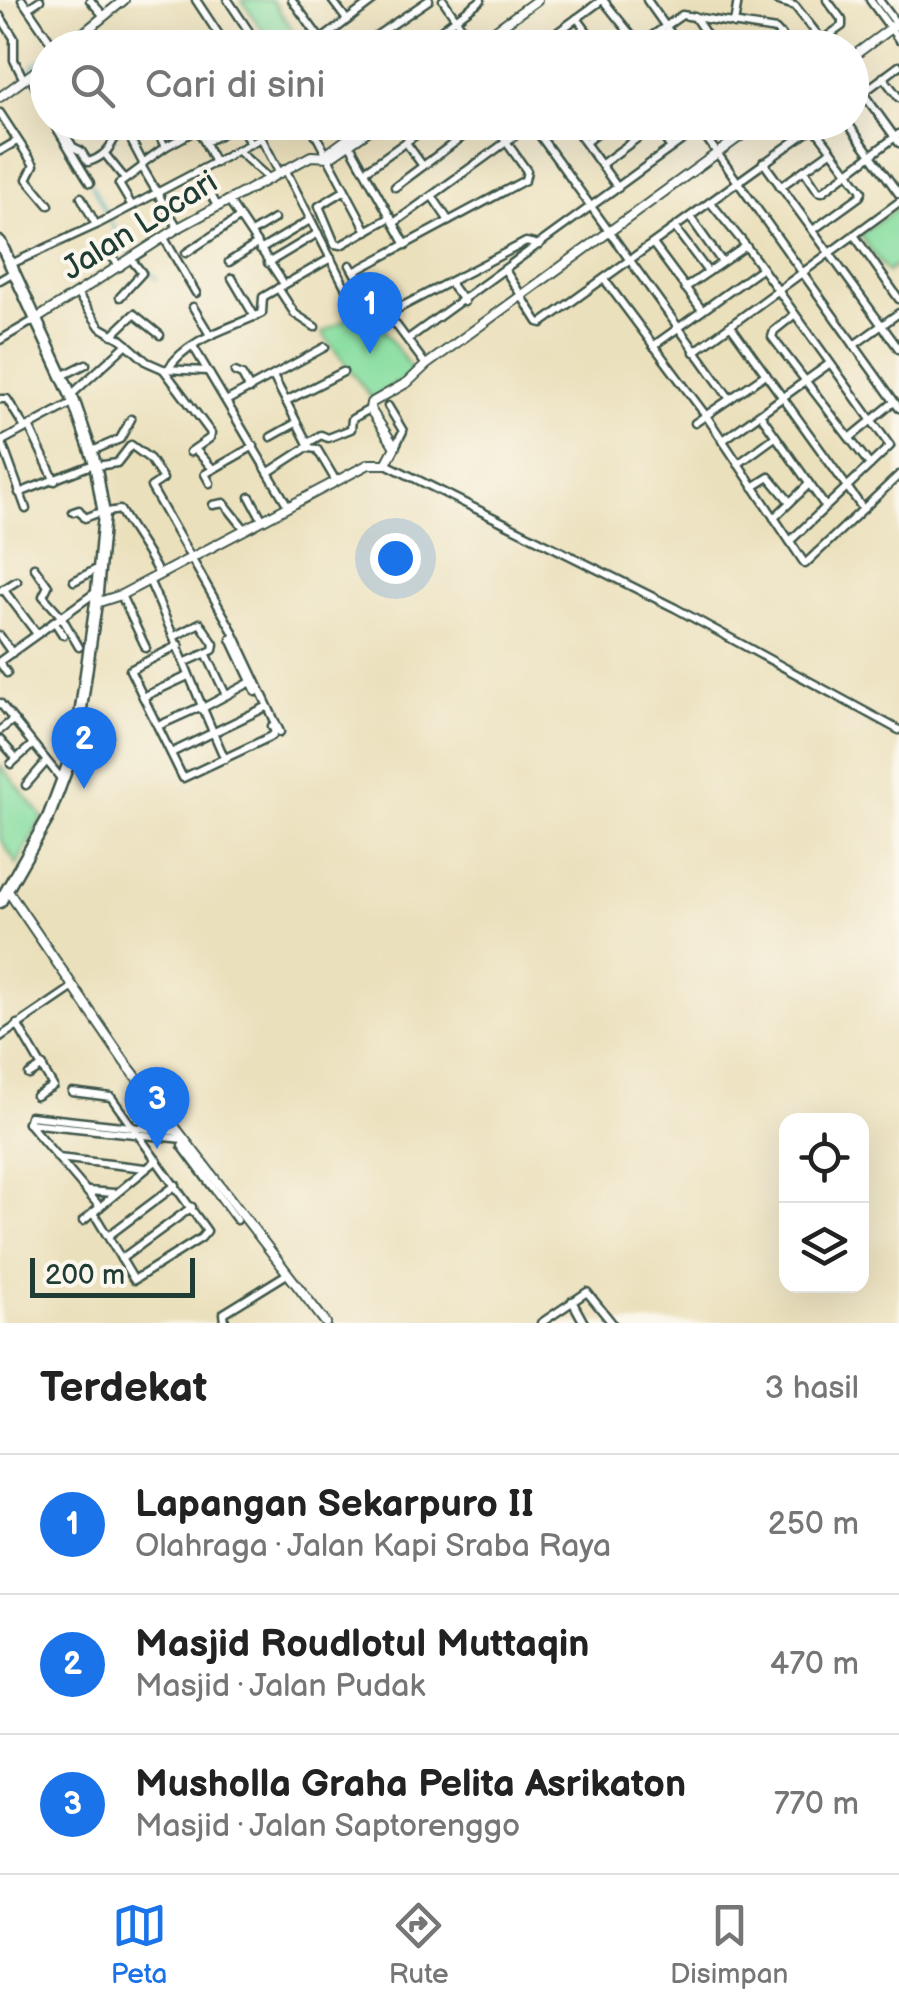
<!DOCTYPE html>
<html lang="id">
<meta charset="utf-8">
<style>
:root{--surface:#fff;--page:#f2f2f2;--text:#222;--muted:#767676;--line:#e0e0e0;--accent:#1a73e8}
body{margin:0;font-family:"Balsamiq Sans",sans-serif;background:var(--page);color:var(--text)}
.controls{position:absolute;right:30px;bottom:30px;display:grid;overflow:hidden;border-radius:20px;box-shadow:0 10px 40px #0002}
.controls button{width:90px;height:90px;display:grid;place-items:center;padding:0;border:0;border-bottom:2px solid var(--line);background:var(--surface);color:var(--text);font:50px sans-serif}
.scale{position:absolute;left:30px;bottom:25px;width:165px;box-sizing:border-box;padding-left:10px;border:5px solid #1f3d34;border-top:0;font-size:28px;line-height:35px;white-space:nowrap;color:#1f3d34;-webkit-text-stroke:8px #fbf7ec;paint-order:stroke}
.you{position:absolute;left:395px;top:558px;width:35px;height:35px;margin:-25px;border:8px solid #fff;border-radius:50%;background:#1a73e8;box-shadow:0 0 0 15px #1a73e833}
.badge{display:grid;place-items:center;width:65px;height:65px;border-radius:50%;background:var(--accent);color:#fff;font-size:32px;font-weight:700}
.pin{position:absolute;translate:-50% -82px;filter:drop-shadow(0 2px 5px #0008)}
.pin::after{content:'';position:absolute;top:52px;width:35px;height:30px;background:inherit;clip-path:polygon(0 0,100% 0,50% 100%)}
.list{margin:0;padding:0;list-style:none}
h2{display:flex;justify-content:space-between;align-items:center;height:130px;margin:0;padding:0 40px;font-size:42px}
h2 small{font-size:32px;font-weight:400;color:var(--muted)}
.list li{display:grid;grid-template-columns:65px 1fr auto;gap:30px;align-items:center;box-sizing:border-box;height:140px;padding:0 40px;border-top:2px solid var(--line)}
.list b{display:block;font-size:38px;white-space:nowrap}
.list p{margin:0;font-size:32px;white-space:nowrap;color:var(--muted)}
.list em{font-size:32px;font-style:normal;color:var(--muted)}
.icon{flex:none;width:55px;height:55px;fill:none;stroke:currentColor;stroke-width:2;stroke-linecap:round;stroke-linejoin:round}
.map{position:relative;flex:none;width:899px;height:1323px;overflow:hidden}
.search{position:absolute;background:var(--surface);box-shadow:0 10px 40px #0002;left:30px;right:30px;top:30px;height:110px;display:flex;align-items:center;gap:25px;box-sizing:border-box;padding:0 35px;border-radius:55px;color:var(--muted);font-size:38px}
.sheet{height:550px;background:var(--surface)}
nav{display:flex;justify-content:space-around;align-items:center;box-sizing:border-box;height:140px;border-top:2px solid var(--line);background:var(--surface);font-size:28px;color:var(--muted)}
nav a{display:grid;justify-items:center;gap:5px}
nav .on{color:var(--accent)}
.map>svg:first-child{display:block}
.green{fill:#88dea1;stroke:#548e6a;stroke-width:2.5}
.lines{fill:none;stroke-linecap:round;stroke-linejoin:round}
.stream{stroke:#3daabb;stroke-width:2.5}
.minor-casing{stroke:#3e5548;stroke-width:11}
.tertiary-casing{stroke:#3e5548;stroke-width:12}
.primary-casing{stroke:#3e5548;stroke-width:15}
.minor{stroke:#fff;stroke-width:6}
.tertiary{stroke:#fff;stroke-width:8}
.primary{stroke:#fff;stroke-width:10}
.labels{text-anchor:middle;dominant-baseline:central;stroke-width:8;stroke-linejoin:round;paint-order:stroke}
.street-label{font-size:32px;fill:#1f3d34;stroke:#fbf7ec}
</style>
<div class="map">
<svg width="899" height="1323" viewBox="0 0 899 1323">
<rect width="100%" height="100%" fill="#fbf7ec"/>
<filter id="ink" filterUnits="userSpaceOnUse"><feTurbulence type="fractalNoise" baseFrequency=".01" numOctaves="2"/><feDisplacementMap in="SourceGraphic" scale="20" xChannelSelector="R" yChannelSelector="G"/><feConvolveMatrix kernelMatrix="1 2 1 2 8 2 1 2 1" color-interpolation-filters="sRGB"/></filter>
<filter id="wash" filterUnits="userSpaceOnUse"><feTurbulence type="fractalNoise" baseFrequency=".0048" numOctaves="4" result="noise"/><feDisplacementMap in="SourceGraphic" scale="40" xChannelSelector="R" yChannelSelector="G"/><feGaussianBlur stdDeviation="2.25" result="paint"/><feColorMatrix in="noise" values="0 0 0 0 0 0 0 0 0 0 0 0 0 0 0 0 0 1.4 0 .05"/><feComposite in="paint" operator="in"/></filter>
<g filter="url(#wash)">
<rect width="100%" height="100%" fill="#ebe0bc"/>
<g class="green">
<path d="M242,0H272L295,34L269,40Z"/>
<path d="M899,207V264L887,272L860,235Z"/>
<path d="M368,307L415,374L372,399L322,333Z"/>
<path d="M0,765L43,817L17,865L0,838Z"/>
</g>
<g class="lines">
<g class="stream">
<path d="M104,9L116,0"/>
<path d="M58,47L98,14"/>
<path d="M245,48L289,37"/>
<path d="M33,72V66L48,55"/>
<path d="M69,122L74,145"/>
<path d="M91,183L124,248L130,255"/>
<path d="M136,260L157,279"/>
</g>
</g>
</g>
<g filter="url(#ink)">
<g class="lines">
<defs>
<g id="minor">
<path d="M22,0L55,48"/>
<path d="M90,0L103,15"/>
<path d="M196,0L227,47"/>
<path d="M228,0L256,42"/>
<path d="M292,0L327,48"/>
<path d="M332,0L347,20"/>
<path d="M443,0L476,48"/>
<path d="M603,0L640,46"/>
<path d="M647,0L681,48"/>
<path d="M775,0L795,6L821,39"/>
<path d="M870,0L899,40"/>
<path d="M879,0L899,27"/>
<path d="M28,8L40,0"/>
<path d="M0,16L14,38V60L24,80"/>
<path d="M694,16L715,48"/>
<path d="M577,18L599,48"/>
<path d="M734,24L738,0"/>
<path d="M321,40L374,0"/>
<path d="M639,45L682,15L776,30L792,48"/>
<path d="M358,48L429,0"/>
<path d="M417,48L481,0"/>
<path d="M536,48L602,0"/>
<path d="M586,48L595,41"/>
<path d="M765,48L782,35"/>
<path d="M811,48L842,26V20L827,0"/>
<path d="M35,72L48,104"/>
<path d="M30,75L48,115"/>
<path d="M883,77L899,98"/>
<path d="M863,93L899,143"/>
<path d="M852,101L899,66"/>
<path d="M0,113L34,165L27,179L49,205"/>
<path d="M53,122L90,183"/>
<path d="M58,122L73,147L81,151L88,162C102,158 110,150 115,137L111,126"/>
<path d="M181,122L186,135"/>
<path d="M309,122L367,231"/>
<path d="M530,122L730,399"/>
<path d="M570,122L618,188"/>
<path d="M695,122L899,408"/>
<path d="M847,122L899,194"/>
<path d="M254,124L279,172"/>
<path d="M655,125L671,148"/>
<path d="M132,142L143,163L142,167L178,228"/>
<path d="M205,142L240,124L250,143"/>
<path d="M586,142L611,122"/>
<path d="M407,144L423,166"/>
<path d="M350,145L406,245"/>
<path d="M165,147L198,129L215,163"/>
<path d="M237,150L267,177"/>
<path d="M0,151L17,141"/>
<path d="M105,154L125,179"/>
<path d="M763,162L899,349"/>
<path d="M143,163L165,147L153,122"/>
<path d="M602,164L655,125"/>
<path d="M285,169L358,312"/>
<path d="M804,170L818,191L822,192L899,134"/>
<path d="M365,171L434,122"/>
<path d="M199,172L217,206"/>
<path d="M395,187L482,122"/>
<path d="M780,187L831,151"/>
<path d="M344,191L319,206L335,244L341,245L391,217"/>
<path d="M432,196L449,221"/>
<path d="M81,197L96,225"/>
<path d="M228,200L284,284"/>
<path d="M710,202L746,246L890,446L790,541"/>
<path d="M132,206L119,184L142,167"/>
<path d="M690,217L722,262"/>
<path d="M394,223L531,124"/>
<path d="M675,228L708,272"/>
<path d="M813,230L860,196L862,191L814,127"/>
<path d="M251,233L274,219"/>
<path d="M854,235L899,299"/>
<path d="M164,238L196,293"/>
<path d="M653,244L702,310"/>
<path d="M260,250L310,220"/>
<path d="M186,253L239,218"/>
<path d="M91,257L107,250L120,267"/>
<path d="M229,262L257,244"/>
<path d="M268,263L318,233"/>
<path d="M11,264L96,225L261,138"/>
<path d="M350,265L359,281"/>
<path d="M505,270L538,322L542,323L821,122"/>
<path d="M354,272L525,180L527,171L492,122"/>
<path d="M232,278L255,317"/>
<path d="M604,279L707,417L805,564L899,475"/>
<path d="M0,280L14,272"/>
<path d="M450,283L464,302"/>
<path d="M278,288L295,314L315,327"/>
<path d="M685,288L746,246"/>
<path d="M78,295L100,327L121,339L147,362L163,369L207,371"/>
<path d="M120,297L142,273L131,259"/>
<path d="M193,307L210,335"/>
<path d="M388,314L426,365"/>
<path d="M794,315L774,331L772,337L870,465"/>
<path d="M378,319L526,242L539,245"/>
<path d="M731,326L863,509"/>
<path d="M112,335L134,314L160,335"/>
<path d="M408,339L707,122"/>
<path d="M0,340L38,318"/>
<path d="M854,345L899,313"/>
<path d="M193,346L288,506"/>
<path d="M653,346L762,268"/>
<path d="M694,352L899,202"/>
<path d="M168,369C189,337 230,329 262,313L263,297L331,258"/>
<path d="M164,370L211,433L210,438L190,452"/>
<path d="M235,372L242,375L250,389"/>
<path d="M64,375L86,364"/>
<path d="M71,395L127,344"/>
<path d="M0,399H7L25,428"/>
<path d="M226,401L325,347"/>
<path d="M286,401L343,372"/>
<path d="M388,406L403,431L395,447"/>
<path d="M760,414L825,506"/>
<path d="M695,423L766,374"/>
<path d="M29,426L55,481"/>
<path d="M271,437L296,423"/>
<path d="M850,438L894,402"/>
<path d="M1,440L26,509"/>
<path d="M2,441L74,402"/>
<path d="M722,441L829,364"/>
<path d="M308,443L321,435L328,438L351,429L352,419L370,409"/>
<path d="M309,448L317,449L336,481"/>
<path d="M195,449L213,469"/>
<path d="M92,451L120,439L131,419"/>
<path d="M386,464L675,608L899,730"/>
<path d="M738,464L775,437"/>
<path d="M96,466L117,463L131,445L150,459L163,479L151,487L232,630L280,732"/>
<path d="M269,472L309,446L273,376"/>
<path d="M210,483L205,474L254,446"/>
<path d="M753,487L769,477L790,502"/>
<path d="M19,493L94,464"/>
<path d="M250,497L262,519"/>
<path d="M213,505L224,503L244,528"/>
<path d="M73,512L79,510L85,518L95,514L120,510C133,533 148,551 159,575"/>
<path d="M774,518L809,484"/>
<path d="M34,567L48,586L43,596L61,616L79,647"/>
<path d="M149,580C176,640 198,700 225,759"/>
<path d="M74,581L99,568"/>
<path d="M3,589L37,634"/>
<path d="M1,591L17,581"/>
<path d="M121,595L146,648"/>
<path d="M54,621L63,635"/>
<path d="M0,636L12,653"/>
<path d="M175,636L200,623L214,644L213,650L186,662"/>
<path d="M231,639L256,692"/>
<path d="M179,645L130,670L183,778L272,736L275,732L272,726"/>
<path d="M206,653L226,695"/>
<path d="M0,661L96,592"/>
<path d="M0,663L7,673"/>
<path d="M143,697L188,676"/>
<path d="M0,703L63,781"/>
<path d="M201,709L251,682"/>
<path d="M158,726L200,707"/>
<path d="M0,730L13,720"/>
<path d="M0,740L16,758"/>
<path d="M171,753L264,708"/>
<path d="M11,764L32,745"/>
<path d="M26,785L46,762"/>
<path d="M17,1024L53,1086L36,1096"/>
<path d="M0,1037L72,988"/>
<path d="M29,1075L43,1066"/>
<path d="M72,1092L111,1097L207,1231L201,1238L134,1280L93,1212"/>
<path d="M28,1123L30,1116L177,1132"/>
<path d="M28,1123L183,1139"/>
<path d="M29,1124L100,1207"/>
<path d="M184,1141L182,1146L237,1220"/>
<path d="M58,1158L145,1168"/>
<path d="M88,1191L114,1193"/>
<path d="M83,1221L157,1160"/>
<path d="M108,1236L176,1185"/>
<path d="M121,1259L192,1207"/>
<path d="M572,1301L584,1323"/>
<path d="M225,1323L224,1313L287,1274"/>
<path d="M541,1323L587,1292L612,1323"/>
</g>
<g id="tertiary">
<path d="M65,48L124,0"/>
<path d="M471,48L537,0"/>
<path d="M852,57L899,22"/>
<path d="M0,97L48,62"/>
<path d="M324,156L370,122"/>
<path d="M38,318L178,228L311,156L330,157L381,122"/>
<path d="M96,603L121,595L369,464H386L395,447L370,409L371,403L408,382L426,365L760,122"/>
<path d="M8,891L124,1061L326,1323"/>
</g>
<path id="primary" d="M0,242L74,402L95,463L104,514L96,603L76,744L48,818L0,902"/>
</defs>
<use href="#minor" class="minor-casing"/>
<use href="#tertiary" class="tertiary-casing"/>
<use href="#primary" class="primary-casing"/>
<use href="#minor" class="minor"/>
<use href="#tertiary" class="tertiary"/>
<use href="#primary" class="primary"/>
</g>
</g>
<g class="labels">
<g class="street-label">
<text transform="translate(140 226) rotate(-32)">Jalan Locari</text>
</g>
</g>
</svg>
<div class="controls">
<button><svg class="icon" aria-label="locate" viewBox="0 0 24 24"><circle cx="12" cy="12" r="6"/><path d="M12 2v4M12 18v4M2 12h4M18 12h4"/></svg></button>
<button><svg class="icon" aria-label="layers" viewBox="0 0 24 24"><path d="M12 4l9 5-9 5-9-5zM3 14l9 5 9-5"/></svg></button>
</div>
<div class="scale">200 m</div>
<div class="you"></div>
<div class="pin badge" style="left:370px;top:354px">1</div>
<div class="pin badge" style="left:84px;top:789px">2</div>
<div class="pin badge" style="left:157px;top:1149px">3</div>
<div class="search"><svg class="icon" aria-label="search" viewBox="0 0 24 24"><circle cx="10" cy="10" r="6"/><path d="M15 15l6 6"/></svg>Cari di sini</div>
</div>
<section class="sheet">
<h2>Terdekat<small>3 hasil</small></h2>
<ul class="list">
<li><span class="badge">1</span><div><b>Lapangan Sekarpuro II</b><p>Olahraga · Jalan Kapi Sraba Raya</p></div><em>250 m</em></li>
<li><span class="badge">2</span><div><b>Masjid Roudlotul Muttaqin</b><p>Masjid · Jalan Pudak</p></div><em>470 m</em></li>
<li><span class="badge">3</span><div><b>Musholla Graha Pelita Asrikaton</b><p>Masjid · Jalan Saptorenggo</p></div><em>770 m</em></li>
</ul>
</section>
<nav>
<a class="on"><svg class="icon" aria-label="map" viewBox="0 0 24 24"><path d="M3 6l6-2 6 2 6-2v14l-6 2-6-2-6 2zM9 4v14M15 6v14"/></svg>Peta</a>
<a><svg class="icon" aria-label="directions" viewBox="0 0 24 24"><path d="M12 3l9 9-9 9-9-9zM9 14v-3h6M13 9l2 2-2 2"/></svg>Rute</a>
<a><svg class="icon" aria-label="saved" viewBox="0 0 24 24"><path d="M7 4h10v16l-5-4-5 4z"/></svg>Disimpan</a>
</nav>
